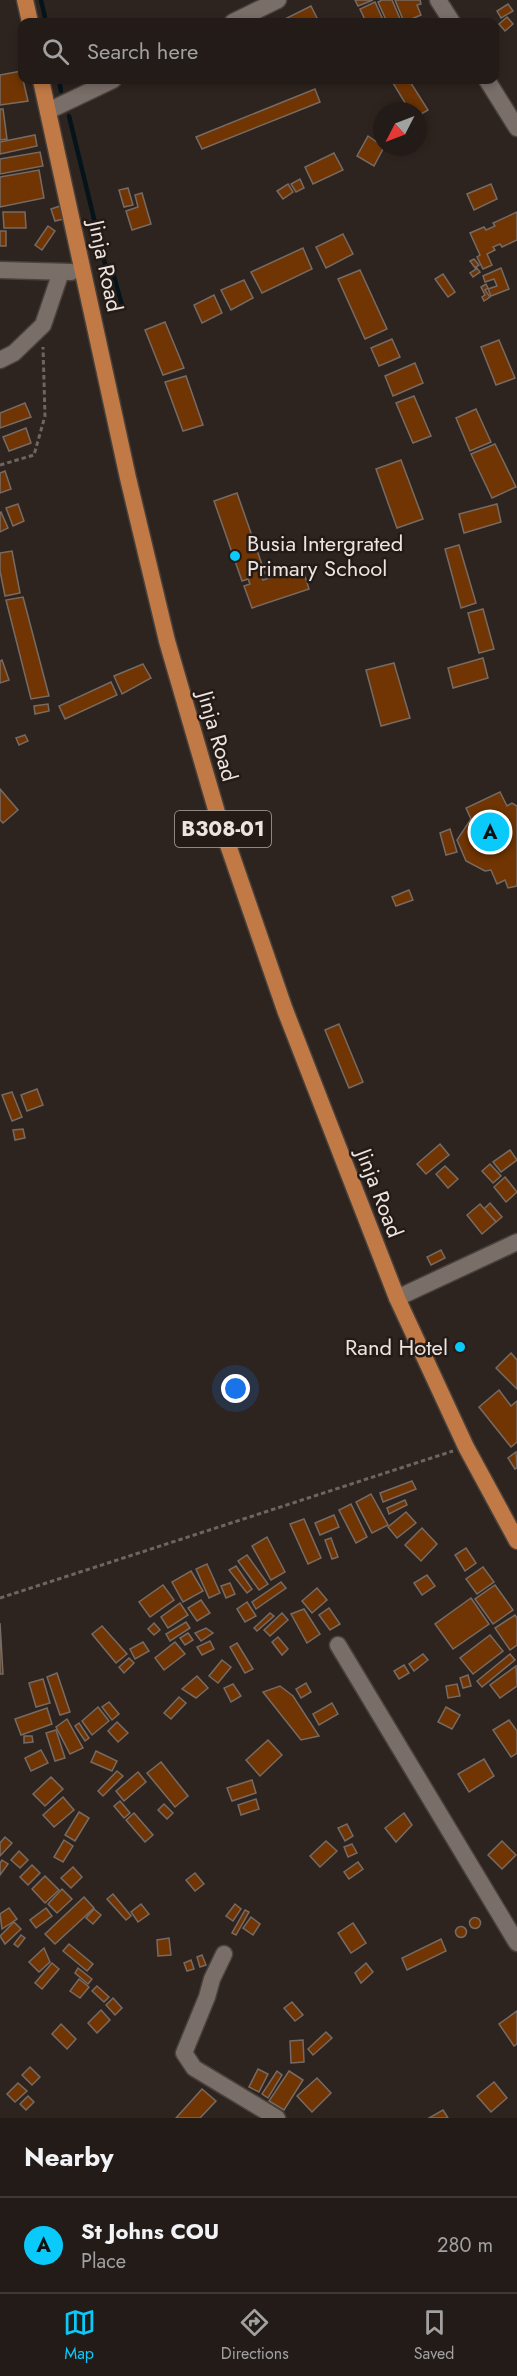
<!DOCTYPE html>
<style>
:root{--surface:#221b17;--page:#2e2824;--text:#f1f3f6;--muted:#a2a1a1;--line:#3f3936;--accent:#09cafa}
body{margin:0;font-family:Jost,sans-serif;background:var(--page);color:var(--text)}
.compass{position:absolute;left:373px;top:102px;width:54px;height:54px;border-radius:50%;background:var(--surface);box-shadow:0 3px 9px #0003;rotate:228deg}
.you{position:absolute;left:236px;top:1389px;width:21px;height:21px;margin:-15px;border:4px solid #fff;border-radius:50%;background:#1a73e8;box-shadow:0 0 0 9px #1a73e833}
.badge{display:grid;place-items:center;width:39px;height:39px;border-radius:50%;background:var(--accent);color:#111;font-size:20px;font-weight:700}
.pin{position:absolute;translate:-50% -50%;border:3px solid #fff;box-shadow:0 2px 6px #0006}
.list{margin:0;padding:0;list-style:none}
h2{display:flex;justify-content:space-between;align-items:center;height:78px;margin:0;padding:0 24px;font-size:26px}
h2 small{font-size:20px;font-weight:400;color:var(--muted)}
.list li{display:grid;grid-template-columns:39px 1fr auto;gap:18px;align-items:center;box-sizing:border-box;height:96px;padding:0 24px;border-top:2px solid var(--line)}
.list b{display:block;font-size:22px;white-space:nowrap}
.list p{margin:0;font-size:20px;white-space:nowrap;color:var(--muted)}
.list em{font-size:20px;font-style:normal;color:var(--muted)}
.icon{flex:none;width:33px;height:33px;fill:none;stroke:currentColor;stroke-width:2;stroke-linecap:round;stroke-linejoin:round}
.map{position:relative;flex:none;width:517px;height:2118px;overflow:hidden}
.search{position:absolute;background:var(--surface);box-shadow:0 3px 9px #0003;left:18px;right:18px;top:18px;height:66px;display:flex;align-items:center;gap:15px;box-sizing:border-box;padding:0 21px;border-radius:12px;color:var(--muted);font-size:22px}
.sheet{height:174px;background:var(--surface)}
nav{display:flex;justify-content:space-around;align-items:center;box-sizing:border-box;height:84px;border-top:2px solid var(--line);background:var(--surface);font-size:16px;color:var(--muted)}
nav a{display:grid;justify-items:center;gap:3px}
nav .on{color:var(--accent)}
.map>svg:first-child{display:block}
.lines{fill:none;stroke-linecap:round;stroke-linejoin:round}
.stream{stroke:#05141a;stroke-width:4.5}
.building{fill:#703503;stroke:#766b64;stroke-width:1.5}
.minor-casing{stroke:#49413c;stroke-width:19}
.primary-casing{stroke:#49413c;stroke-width:19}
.path{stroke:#6e6560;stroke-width:3;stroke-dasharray:4.5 3;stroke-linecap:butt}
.minor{stroke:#7a6e68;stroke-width:16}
.primary{stroke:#c17a45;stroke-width:16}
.poi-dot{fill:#09cafa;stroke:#241b16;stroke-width:2}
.labels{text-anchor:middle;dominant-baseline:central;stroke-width:5;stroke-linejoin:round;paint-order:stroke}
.shield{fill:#241b16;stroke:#afa8a3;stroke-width:1.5}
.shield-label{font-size:21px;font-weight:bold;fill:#ebe4e0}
.street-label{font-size:22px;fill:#ebe4e0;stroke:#241b16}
.poi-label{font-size:22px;fill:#ebe4e0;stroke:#241b16;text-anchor:start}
</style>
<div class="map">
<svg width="517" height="2118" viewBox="0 0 517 2118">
<rect width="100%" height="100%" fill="#2e241f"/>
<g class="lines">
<g class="stream">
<path d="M41,0L46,22"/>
<path d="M59,80L61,91"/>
<path d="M69,116L105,264L113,273L122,305"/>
</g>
</g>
<g class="building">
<path d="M355,0H373L358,6Z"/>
<path d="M382,0H392L401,21L387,22L378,2Z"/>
<path d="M395,0H420L421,4L417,5L421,15L404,22Z"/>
<path d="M375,2L384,22H366L360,9Z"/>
<path d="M508,4L513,11L501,18L497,11Z"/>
<path d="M311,6L319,22H285L283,20Z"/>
<path d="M507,17L513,24L505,31L499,24Z"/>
<path d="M21,71L28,101L0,105V75Z"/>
<path d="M398,80H409L428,110L418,116V111H410L393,83Z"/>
<path d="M315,89L320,102L202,149L196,137Z"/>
<path d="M0,109H3L7,139L0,140Z"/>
<path d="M35,135L37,146L0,154V142Z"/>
<path d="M368,136L384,147L374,166L357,156Z"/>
<path d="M40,152L43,166L0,174V159Z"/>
<path d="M334,153L343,170L313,184L305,167Z"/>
<path d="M39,170L44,198L0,207V177Z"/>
<path d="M300,179L304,188L296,192L291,184Z"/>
<path d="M288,184L293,192L283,199L277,191Z"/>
<path d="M491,184L497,199L474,210L467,194Z"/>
<path d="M128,188L133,205L124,207L119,190Z"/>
<path d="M142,193L151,224L132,230L126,211L138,207L135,195Z"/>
<path d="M60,206L64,219L55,221L51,209Z"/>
<path d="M3,212H25L26,228H4Z"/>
<path d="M517,212V240L502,247L500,244L493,247L495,250L487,254L492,265L483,269L477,257L480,255L470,233L484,227L486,230L495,226L493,223Z"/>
<path d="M48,226L55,231L42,250L35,245Z"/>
<rect x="0" y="231" width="6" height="15"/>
<path d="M343,234L353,254L326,268L316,247Z"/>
<path d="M303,248L312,269L262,293L251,272Z"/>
<path d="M474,259L479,265L476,267L480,272L473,277L470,273L476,269L470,261Z"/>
<path d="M501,268L509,289L491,296L488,289L497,286L494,279L485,282L483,276Z"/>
<path d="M360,270L387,329L365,339L338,279Z"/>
<path d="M443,274L455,292L448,297L435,279Z"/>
<path d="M244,280L253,298L231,310L221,290Z"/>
<path d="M486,284L488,288L485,290L490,297L484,301L482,297L485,295L481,287Z"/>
<path d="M214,295L222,313L202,323L194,305Z"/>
<path d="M165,322L184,368L163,375L145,330Z"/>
<path d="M392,339L400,357L379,366L371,348Z"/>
<path d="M499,340L515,378L496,385L481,347Z"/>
<path d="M415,363L423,383L393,396L385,376Z"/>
<path d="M186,376L203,425L183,431L165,382Z"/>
<path d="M414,396L431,436L413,443L396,403Z"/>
<path d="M25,403L31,417L0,428V413Z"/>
<path d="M476,409L491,442L470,451L456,418Z"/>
<path d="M26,428L31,443L9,451L3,437Z"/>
<path d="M495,444L516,487L492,498L471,454Z"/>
<path d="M401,460L423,519L397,528L376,469Z"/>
<path d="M5,471L11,489L0,493V473Z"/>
<path d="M237,493L265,573L261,575L263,580L302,567L309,589L252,608L244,586L250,584L248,579L242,581L214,501Z"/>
<path d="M18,504L24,521L13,526L6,508Z"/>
<path d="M497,504L501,522L464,533L459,514Z"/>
<path d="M1,512L8,528L0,532V513Z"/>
<path d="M459,545L476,603L461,608L445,549Z"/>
<path d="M12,551L20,593L5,596L0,571V553Z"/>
<path d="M23,597L49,696L31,699L6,600Z"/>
<path d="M483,609L494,649L479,653L468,613Z"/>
<path d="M483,658L488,678L453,688L448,668Z"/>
<path d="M2,660L9,680L0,683V661Z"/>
<path d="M394,663L410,718L381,726L366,670Z"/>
<path d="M143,664L151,678L122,694L114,676Z"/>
<path d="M111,682L117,695L65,719L59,706Z"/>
<path d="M48,704L49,711L35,714L34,706Z"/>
<path d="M25,735L28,741L19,745L16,738Z"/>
<path d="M0,789L18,810L3,823L0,820Z"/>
<path d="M500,792L507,806L512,803L517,806V886L508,888L505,880L497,884L491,870L485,871L466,861L457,840L471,819L466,808Z"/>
<path d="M450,829L457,852L446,855L440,833Z"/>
<path d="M409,890L413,900L396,906L392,897Z"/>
<path d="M339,1024L363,1082L349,1088L325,1030Z"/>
<path d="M37,1089L43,1105L27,1111L21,1095Z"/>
<path d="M12,1092L22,1117L12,1121L2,1095Z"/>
<path d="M23,1129L25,1138L15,1140L13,1130Z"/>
<path d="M440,1144L449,1155L426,1174L417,1164Z"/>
<path d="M510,1150L517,1160L501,1172L493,1162Z"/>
<path d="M490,1164L501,1176L493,1183L482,1171Z"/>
<path d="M445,1166L458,1179L448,1188L436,1174Z"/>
<path d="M505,1177L517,1192L506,1202L494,1187Z"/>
<path d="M490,1203L502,1217L496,1222L484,1209Z"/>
<path d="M480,1204L496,1222L482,1234L467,1215Z"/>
<path d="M441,1250L445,1258L431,1265L427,1257Z"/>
<path d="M511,1353L517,1360V1389L496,1368Z"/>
<path d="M499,1390L511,1406L517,1401V1442L511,1447L479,1407Z"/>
<path d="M516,1452L517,1468L515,1469L508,1458Z"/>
<path d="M412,1481L416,1489L383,1502L380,1493Z"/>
<path d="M371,1494L388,1525L372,1533L356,1502Z"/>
<path d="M405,1500L407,1505L389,1514L387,1508Z"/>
<path d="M351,1504L367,1537L356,1543L339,1510Z"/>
<path d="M406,1512L416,1523L397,1538L388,1527Z"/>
<path d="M334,1515L339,1527L320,1535L315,1523Z"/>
<path d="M304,1519L321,1558L308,1564L290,1524Z"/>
<path d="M422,1528L437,1544L421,1561L405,1545Z"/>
<path d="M267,1537L285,1572L271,1580L252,1546Z"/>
<path d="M331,1538L338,1557L332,1559L325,1540Z"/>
<path d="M466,1548L476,1563L465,1571L455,1555Z"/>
<path d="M247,1555L268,1584L259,1590L238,1561Z"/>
<path d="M207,1564L220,1593L209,1598L196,1569Z"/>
<path d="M236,1566L252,1589L247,1593L229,1570Z"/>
<path d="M483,1567L494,1582L477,1594L466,1579Z"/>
<path d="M191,1571L203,1591L183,1602L172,1582Z"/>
<path d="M427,1575L435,1586L422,1595L414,1583Z"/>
<path d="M281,1582L286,1588L256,1609L252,1602Z"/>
<path d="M230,1583L235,1594L226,1598L221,1586Z"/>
<path d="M163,1585L174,1600L150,1617L139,1602Z"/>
<path d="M495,1585L513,1610L493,1624L475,1599Z"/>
<path d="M317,1588L327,1600L312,1613L302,1601Z"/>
<path d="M471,1598L489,1624L453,1649L435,1624Z"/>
<path d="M201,1600L210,1613L197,1621L188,1608Z"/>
<path d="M247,1602L256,1616L245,1622L237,1609Z"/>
<path d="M180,1603L188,1615L168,1628L161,1617Z"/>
<path d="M329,1608L340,1624L330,1630L319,1615Z"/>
<path d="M304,1609L320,1634L307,1643L291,1614Z"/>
<path d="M270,1613L274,1616L257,1631L254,1628Z"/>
<path d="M282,1613L288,1620L270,1636L264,1630Z"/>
<path d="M515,1615L517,1618V1645L510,1650L495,1628Z"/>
<path d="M186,1622L190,1628L170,1641L166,1634Z"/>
<path d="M0,1623L3,1674H0Z"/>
<path d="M154,1623L160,1630L154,1635L148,1629Z"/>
<path d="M102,1626L127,1654L116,1663L92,1634Z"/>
<path d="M206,1628L213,1633L201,1641L195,1633Z"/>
<path d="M188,1633L193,1640L185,1645L180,1638Z"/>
<path d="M490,1635L503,1651L473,1674L460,1658Z"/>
<path d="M278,1637L288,1649L282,1655L272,1642Z"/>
<path d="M210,1641L214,1649L202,1655L197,1647Z"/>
<path d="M143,1642L149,1651L135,1659L130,1649Z"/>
<path d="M175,1642L185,1654L164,1670L155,1658Z"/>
<path d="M237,1643L253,1669L245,1673L230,1647Z"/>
<path d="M423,1654L428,1660L414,1671L409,1664Z"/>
<path d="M510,1654L515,1660L482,1687L477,1681Z"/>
<path d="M129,1658L134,1663L124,1673L119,1667Z"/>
<path d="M222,1660L231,1667L218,1683L209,1676Z"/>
<path d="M404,1665L409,1673L399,1679L394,1671Z"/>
<path d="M516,1666L517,1686L500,1698L490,1685Z"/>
<path d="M57,1673L70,1712L60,1715L47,1677Z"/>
<path d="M468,1675L471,1686L463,1688L460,1678Z"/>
<path d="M197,1676L208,1688L196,1698L182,1689Z"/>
<path d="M43,1679L50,1703L36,1707L29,1683Z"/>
<path d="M306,1683L311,1692L301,1698L296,1689Z"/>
<path d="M233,1684L241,1696L231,1702L224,1688Z"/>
<path d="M457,1684L460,1696L448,1698L446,1686Z"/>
<path d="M280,1686L293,1696L319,1736L301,1740L263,1692Z"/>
<path d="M179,1697L186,1703L171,1719L164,1713Z"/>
<path d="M109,1702L119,1714L112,1720L102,1707Z"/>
<path d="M332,1703L338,1714L319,1725L313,1714Z"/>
<path d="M98,1707L109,1721L92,1735L82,1721Z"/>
<path d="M446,1707L460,1715L452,1729L438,1722Z"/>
<path d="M47,1708L52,1724L21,1735L15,1719Z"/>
<path d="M67,1719L83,1748L70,1754L56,1727Z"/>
<path d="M509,1720L517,1731V1753L511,1757L493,1730Z"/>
<path d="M117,1722L128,1733L118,1742L108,1731Z"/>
<path d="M79,1723L89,1738L85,1741L75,1726Z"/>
<path d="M56,1730L65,1758L55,1761L46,1733Z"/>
<path d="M24,1736H32L33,1742L24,1743Z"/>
<path d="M268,1740L282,1755L260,1776L246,1760Z"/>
<path d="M41,1750L48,1763L31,1771L25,1758Z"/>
<path d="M96,1751L117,1761L112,1771L91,1762Z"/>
<path d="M484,1759L494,1776L469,1792L458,1774Z"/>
<path d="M161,1762L188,1796L175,1807L147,1773Z"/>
<path d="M117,1771L123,1776L103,1796L98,1791Z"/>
<path d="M138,1772L146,1782L124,1801L116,1791Z"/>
<path d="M51,1777L63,1789L45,1806L33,1794Z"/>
<path d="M252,1780L256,1793L232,1801L227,1788Z"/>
<path d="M63,1797L74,1810L54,1827L43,1815Z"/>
<path d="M256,1799L259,1809L241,1815L238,1805Z"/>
<path d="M120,1801L130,1813L124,1818L114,1806Z"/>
<path d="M164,1804L173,1813L167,1819L158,1810Z"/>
<path d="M79,1812L89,1818L75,1841L65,1835Z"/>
<path d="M134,1813L153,1835L145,1842L126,1820Z"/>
<path d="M404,1813L412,1825L396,1842L385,1828Z"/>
<path d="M347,1824L353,1836L345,1841L338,1828Z"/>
<path d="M5,1837L12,1843L0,1856V1843Z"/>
<path d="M64,1840L73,1846L63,1862L54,1857Z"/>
<path d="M326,1841L337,1851L320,1867L310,1856Z"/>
<path d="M502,1841L516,1855L502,1869L488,1855Z"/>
<path d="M352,1844L357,1853L348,1857L344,1847Z"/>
<path d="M19,1851L28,1860L20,1868L11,1860Z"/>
<path d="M2,1860L8,1864L0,1875V1863Z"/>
<path d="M358,1862L363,1869L349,1879L344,1872Z"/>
<path d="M32,1865L40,1873L28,1885L20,1877Z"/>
<path d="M73,1867L82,1877L71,1888L61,1878Z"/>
<path d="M195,1873L204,1884L195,1891L186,1880Z"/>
<path d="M45,1876L59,1890L45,1903L32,1889Z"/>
<path d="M62,1889L72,1899L57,1913L48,1904Z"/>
<path d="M113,1894L131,1916L126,1920L107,1899Z"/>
<path d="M84,1897L94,1908L55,1944L45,1934Z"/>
<path d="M141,1904L149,1914L138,1922L131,1912Z"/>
<path d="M235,1904L241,1909L233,1921L226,1916Z"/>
<path d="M9,1908L17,1919L2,1929L0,1914Z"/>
<path d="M46,1908L52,1916L36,1928L30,1920Z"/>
<path d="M94,1909L101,1915L93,1924L86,1918Z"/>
<path d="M245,1910L249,1912L236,1935L232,1933Z"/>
<path d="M251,1917L260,1924L253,1935L243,1928Z"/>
<circle cx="475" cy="1923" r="5.5"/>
<path d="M14,1922L21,1929L5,1944L0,1936Z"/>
<path d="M353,1923L366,1943L351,1953L338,1933Z"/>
<circle cx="461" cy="1932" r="5.5"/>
<path d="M21,1935L25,1938L18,1947L14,1944Z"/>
<path d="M169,1938L171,1955L158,1956L157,1940Z"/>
<path d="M441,1939L446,1951L407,1970L402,1958Z"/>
<path d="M69,1944L93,1964L87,1971L63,1951Z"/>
<path d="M44,1948L50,1962L39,1972L29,1962Z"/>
<path d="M202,1955L206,1965L200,1967L197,1957Z"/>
<path d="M191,1960L194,1969L187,1971L184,1963Z"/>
<path d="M52,1963L59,1969L42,1989L35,1983Z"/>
<path d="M366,1963L373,1972L361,1983L355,1973Z"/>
<path d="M78,1968L92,1979L88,1984L75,1973Z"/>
<path d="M79,1979L89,1987L80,1998L70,1991Z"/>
<path d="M97,1986L109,1997L104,2002L92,1991Z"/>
<path d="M113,1998L122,2008L115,2015L106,2005Z"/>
<path d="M292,2002L303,2015L295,2021L284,2008Z"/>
<path d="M101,2010L110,2020L97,2033L88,2023Z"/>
<path d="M517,2011V2044L514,2046L499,2024Z"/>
<path d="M61,2024L76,2039L67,2049L52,2034Z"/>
<path d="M326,2032L332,2038L313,2055L308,2049Z"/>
<path d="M303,2040L304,2062L291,2063L290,2041Z"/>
<path d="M30,2067L40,2077L32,2085L22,2075Z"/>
<path d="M258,2069L268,2074L259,2092L249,2087Z"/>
<path d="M277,2071L282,2075L268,2098L262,2094Z"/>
<path d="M289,2071L303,2080L284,2110L269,2101Z"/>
<path d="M317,2078L331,2093L312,2112L297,2096Z"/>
<path d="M494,2082L507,2098L491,2112L477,2096Z"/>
<path d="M18,2083L27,2091L15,2102L7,2094Z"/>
<path d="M202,2089L216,2101L200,2118H176Z"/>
<path d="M28,2096L34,2102L26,2110L20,2104Z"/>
<path d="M443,2110L448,2118H429Z"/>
</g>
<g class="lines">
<defs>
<g id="minor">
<path d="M438,0L452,22"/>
<path d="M233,22L278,0"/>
<path d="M487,80L517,128"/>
<path d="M48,111L113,80"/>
<path d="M0,270L71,272"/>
<path d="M0,360L14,353L43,325L61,272"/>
<path d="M397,1298L517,1242"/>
<path d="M338,1645L517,1943"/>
<path d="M224,1954L212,1979L207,1997L184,2053L194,2068L277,2118"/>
</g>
<g id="primary">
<path d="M25,0L30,22"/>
<path d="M41,80L128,478L167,641L218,816L285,1010L397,1298L466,1447L517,1541"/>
</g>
</defs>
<use href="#minor" class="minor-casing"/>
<use href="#primary" class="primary-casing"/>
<g class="path">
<path d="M0,465L34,455L45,416L43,347"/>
<path d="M0,1598L453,1451"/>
</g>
<use href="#minor" class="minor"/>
<use href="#primary" class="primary"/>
</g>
<g class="poi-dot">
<circle cx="235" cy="556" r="6"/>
<circle cx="460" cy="1347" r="6"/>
</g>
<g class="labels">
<rect class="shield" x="175" y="811" width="96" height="36" rx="4.5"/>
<g class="shield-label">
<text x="223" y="829">B308-01</text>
</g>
<g class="street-label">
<text transform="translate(106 266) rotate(78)">Jinja Road</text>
<text transform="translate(218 736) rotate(74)">Jinja Road</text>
<text transform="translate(380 1193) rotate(69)">Jinja Road</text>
</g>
<g class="poi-label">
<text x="247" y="543">Busia Intergrated<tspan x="247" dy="25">Primary School</tspan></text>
<text x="448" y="1347" text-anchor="end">Rand Hotel</text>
</g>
</g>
</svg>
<svg class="compass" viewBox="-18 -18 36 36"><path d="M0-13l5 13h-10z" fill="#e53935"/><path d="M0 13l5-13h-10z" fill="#a2a1a1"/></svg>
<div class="you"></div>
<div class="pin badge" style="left:490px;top:832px">A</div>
<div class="search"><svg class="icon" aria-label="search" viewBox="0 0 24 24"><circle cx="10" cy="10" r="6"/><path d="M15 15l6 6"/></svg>Search here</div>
</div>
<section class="sheet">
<h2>Nearby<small></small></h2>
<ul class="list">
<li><span class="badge">A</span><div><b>St Johns COU</b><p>Place</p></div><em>280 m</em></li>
</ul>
</section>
<nav>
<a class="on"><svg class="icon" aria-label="map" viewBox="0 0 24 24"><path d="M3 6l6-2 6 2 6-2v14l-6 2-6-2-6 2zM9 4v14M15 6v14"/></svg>Map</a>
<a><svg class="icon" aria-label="directions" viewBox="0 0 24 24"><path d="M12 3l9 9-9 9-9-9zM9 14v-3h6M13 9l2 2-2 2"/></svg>Directions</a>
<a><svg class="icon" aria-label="saved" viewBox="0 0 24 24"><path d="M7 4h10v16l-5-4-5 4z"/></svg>Saved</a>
</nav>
